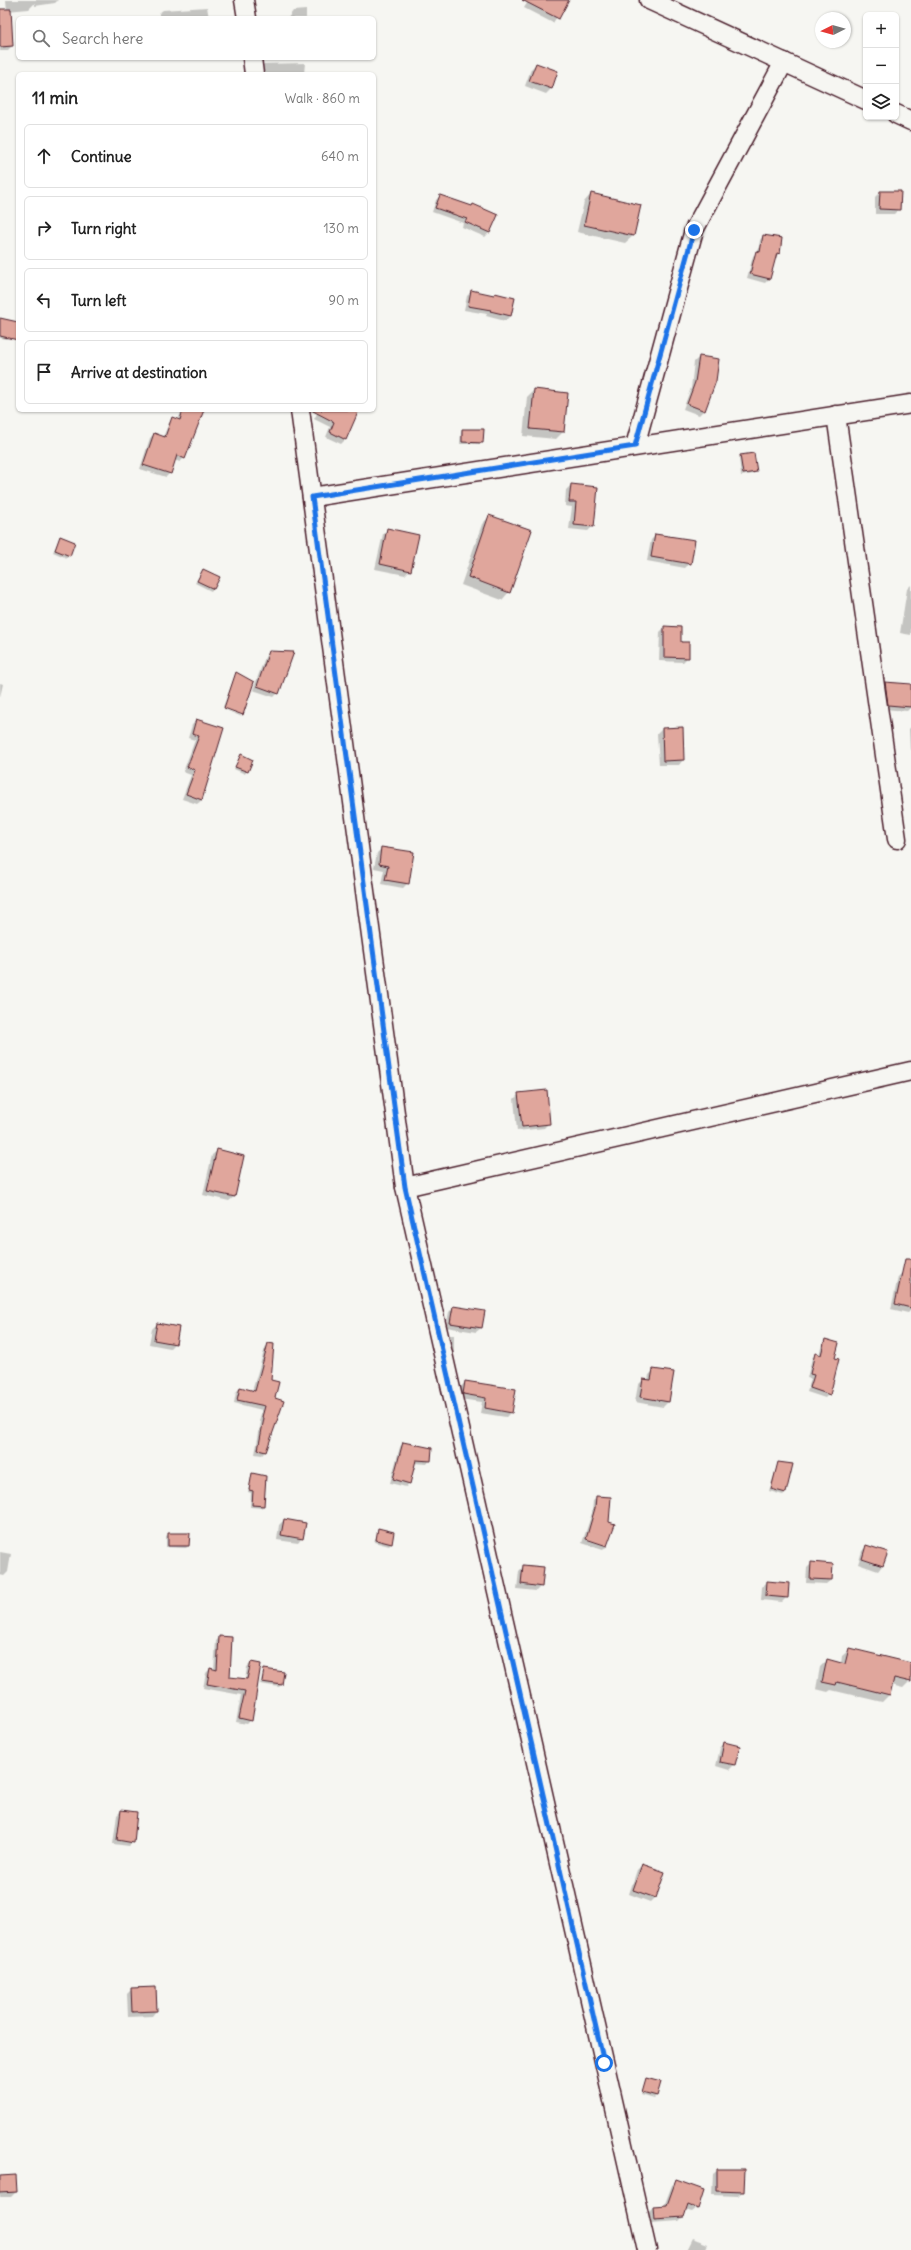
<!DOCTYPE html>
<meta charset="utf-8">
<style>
:root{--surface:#fff;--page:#f2f2f2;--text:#222;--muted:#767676;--line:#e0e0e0}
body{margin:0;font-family:Delius,sans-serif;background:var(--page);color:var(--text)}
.controls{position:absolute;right:12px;top:12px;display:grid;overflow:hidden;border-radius:6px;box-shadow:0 1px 3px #0004}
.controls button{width:36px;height:36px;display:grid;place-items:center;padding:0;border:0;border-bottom:1px solid var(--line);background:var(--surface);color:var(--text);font:20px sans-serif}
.compass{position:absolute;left:815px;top:12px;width:36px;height:36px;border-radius:50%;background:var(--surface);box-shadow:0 1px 3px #0004;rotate:265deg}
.stop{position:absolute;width:12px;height:12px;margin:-9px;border:3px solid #1a73e8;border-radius:50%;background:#fff}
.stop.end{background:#1a73e8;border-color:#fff;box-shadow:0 1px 4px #0008}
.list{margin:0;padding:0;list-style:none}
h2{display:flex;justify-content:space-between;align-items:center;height:52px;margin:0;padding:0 16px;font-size:17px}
h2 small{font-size:13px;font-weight:400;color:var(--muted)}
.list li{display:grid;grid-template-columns:26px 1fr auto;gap:12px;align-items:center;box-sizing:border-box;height:64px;margin:0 8px 8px;padding:0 8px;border:1px solid var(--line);border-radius:6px}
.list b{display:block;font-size:15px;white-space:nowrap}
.list em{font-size:13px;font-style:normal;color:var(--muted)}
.icon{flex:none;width:22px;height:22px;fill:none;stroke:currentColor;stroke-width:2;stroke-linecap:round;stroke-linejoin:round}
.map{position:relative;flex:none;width:911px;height:2250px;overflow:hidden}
.search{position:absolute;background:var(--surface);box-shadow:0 1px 3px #0004;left:16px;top:16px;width:360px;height:44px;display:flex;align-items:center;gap:10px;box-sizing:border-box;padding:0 14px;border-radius:6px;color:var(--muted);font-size:15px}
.panel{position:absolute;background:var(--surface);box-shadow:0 1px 3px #0004;left:16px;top:72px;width:360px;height:340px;border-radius:6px}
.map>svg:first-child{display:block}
.shadow{fill:#0003}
.building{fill:#e0a69c;stroke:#4a1f2b}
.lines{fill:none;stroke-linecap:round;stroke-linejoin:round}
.minor-casing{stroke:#4a1f2b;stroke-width:21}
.minor{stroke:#f6f6f2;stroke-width:18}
.route{stroke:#1a73e8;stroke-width:5}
</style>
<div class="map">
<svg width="911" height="2250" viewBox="0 0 911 2250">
<rect width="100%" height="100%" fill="#f6f6f2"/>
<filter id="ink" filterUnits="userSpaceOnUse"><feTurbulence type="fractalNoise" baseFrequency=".025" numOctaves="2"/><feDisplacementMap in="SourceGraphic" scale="8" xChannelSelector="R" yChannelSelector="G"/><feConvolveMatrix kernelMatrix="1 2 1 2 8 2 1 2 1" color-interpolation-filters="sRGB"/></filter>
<g filter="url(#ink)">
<g class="shadow">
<path d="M6,0H58L55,3L35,6V3L29,9L7,11Z"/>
<path d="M529,0H562L566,2L553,23L524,8Z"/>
<path d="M207,7L209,18H159V13L163,10Z"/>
<path d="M306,10V18H288L293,11Z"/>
<path d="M11,27L12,46L7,51H0V28Z"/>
<path d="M305,63L304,74H262V66L264,64Z"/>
<path d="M536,64L557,72L551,89L546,94L525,86L531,69Z"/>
<path d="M866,85V96L862,89Z"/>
<path d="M880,192L899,209L894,214H875V197Z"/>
<path d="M591,194L633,236L625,243L577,232L584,202Z"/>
<path d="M440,196L496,215L489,233L485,237L462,227L463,223L432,212L436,200Z"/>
<path d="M763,236L779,253L774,258L769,279L765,283L747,278L753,256L758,252L760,240Z"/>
<path d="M471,292L514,298L510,316L505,321L486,316L487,314L464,310L467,296Z"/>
<path d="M0,320L9,337L7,339L0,338Z"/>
<path d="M699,357L704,410L699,415L683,409L691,388L694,362Z"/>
<path d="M534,390L567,393L563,432L556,439L523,436L527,397Z"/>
<path d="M182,410H199L184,458L180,462L174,460L170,473L166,477L140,469L150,438L154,434L163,437L169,423L173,419L178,420Z"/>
<path d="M319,410H358L345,440L341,444L326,437L330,427L314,419Z"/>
<path d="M463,430L482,442L480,444H460L461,432Z"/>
<path d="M741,456L756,472L753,474L741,476L739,458Z"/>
<path d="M571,485L593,526L588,531L569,529L572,507L565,506L566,490Z"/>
<path d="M490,516L509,592L502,600L461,585L482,524Z"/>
<path d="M388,529L410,570L405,575L375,569L383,534Z"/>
<path d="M656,535L690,563L685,568L647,561L651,540Z"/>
<path d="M60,538L69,555L67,558L53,552Z"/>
<path d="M203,570L213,588L211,591L195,583Z"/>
<path d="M911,585V635L900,633L907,589Z"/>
<path d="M665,627L680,643L688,657L683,662L659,661L660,632Z"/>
<path d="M269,652L278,693L274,697L253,690L265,657Z"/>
<path d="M236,673L242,713L223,707Z"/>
<path d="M0,683L3,684L0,697Z"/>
<path d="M885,683L911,685V707L907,711L884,709L881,688Z"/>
<path d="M223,709L241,715L240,716Z"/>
<path d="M197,720L223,728L202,800L197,804L182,799L191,775L183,772L195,740L188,738L192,725Z"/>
<path d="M911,727V751H910L909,729Z"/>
<path d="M662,729L683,760L679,765H659L657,734Z"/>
<path d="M241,755L252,760L245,774L234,769Z"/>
<path d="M382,848L408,883L403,888L381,884L384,870L374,868L377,853Z"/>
<path d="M519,1094L549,1123L544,1128L517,1131L514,1099Z"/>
<path d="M217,1151L234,1197L229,1201L203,1195L212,1155Z"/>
<path d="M903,1272L911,1274V1310L908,1313L891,1309L898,1277Z"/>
<path d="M454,1307L481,1328L476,1332L446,1327L449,1312Z"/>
<path d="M157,1324L175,1343L170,1348L149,1344L152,1329Z"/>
<path d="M450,1335H454V1356L450,1361L445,1339Z"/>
<path d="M826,1340L833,1359L829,1394L825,1398L807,1392L811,1379L807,1378L812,1358L816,1354L819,1355L822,1344Z"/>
<path d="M268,1344L265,1452L262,1455L255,1454L261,1422L259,1421L262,1410L234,1403L236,1392L240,1388L252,1391L265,1348Z"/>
<path d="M654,1370L673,1373L668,1402L663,1407L635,1402L638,1385L643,1380L648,1381L649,1375Z"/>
<path d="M465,1382L511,1412L506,1417L480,1413L482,1402L459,1399L461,1387Z"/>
<path d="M403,1443L430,1460L427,1464L414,1463L409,1483L406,1487L390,1483L400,1447Z"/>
<path d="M778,1463L785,1493L783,1495L769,1491Z"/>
<path d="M252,1474L263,1506L261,1508L250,1507L251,1493L248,1492Z"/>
<path d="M597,1497L607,1546L603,1550L582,1543L592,1513L593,1501Z"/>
<path d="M284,1520L302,1538L298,1543L277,1540L279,1525Z"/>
<path d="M379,1529L391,1544L389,1546L374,1542Z"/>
<path d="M169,1534L188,1546L186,1548L166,1547V1536Z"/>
<path d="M867,1546L882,1566L878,1571L858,1564L862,1551Z"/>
<path d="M0,1552L11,1554L8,1572L4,1576L0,1575Z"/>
<path d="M812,1563L831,1580L826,1584L806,1583L807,1568Z"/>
<path d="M524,1566L541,1586L536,1591L517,1589L519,1571Z"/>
<path d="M767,1582L787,1597L782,1602L761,1600L762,1587Z"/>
<path d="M220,1637L229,1678L245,1680L247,1667L251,1663V1720L247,1724L236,1722L241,1695L203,1688L206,1673L210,1669L214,1670L216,1641Z"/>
<path d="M850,1649L911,1664L910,1681L903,1688L891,1685L889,1695L882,1702L831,1690L828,1692L816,1689L820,1667L827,1660L841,1664L842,1656Z"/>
<path d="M264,1670L281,1685L279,1687L260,1684Z"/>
<path d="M724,1743L734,1765L729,1770L716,1766L720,1748Z"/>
<path d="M121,1811L133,1842L129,1846L113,1844L117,1815Z"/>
<path d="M642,1865L655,1897L650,1902L629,1894L637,1870Z"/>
<path d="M132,1989L156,2011L152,2016L128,2017L127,1994Z"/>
<path d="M646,2079L656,2096L654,2098L641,2094Z"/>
<path d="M718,2170L743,2191L738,2196L712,2195L713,2174Z"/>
<path d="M0,2177L16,2192L11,2197H0Z"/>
<path d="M677,2181L697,2208L692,2212L685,2210L683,2217L679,2221L650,2223L649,2211L653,2207L664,2206L672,2185Z"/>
<path d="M692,2238L708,2244L705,2250H686Z"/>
</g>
<g class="building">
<path d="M522,0H569L559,19Z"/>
<path d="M0,9H11L13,46L0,47Z"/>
<path d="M536,63L558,71L552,89L529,81Z"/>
<path d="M880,191H901L900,210L879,209Z"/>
<path d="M591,193L641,205L634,236L584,225Z"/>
<path d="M440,195L472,206L473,204L498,215L490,233L465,222L467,219L435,208Z"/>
<path d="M763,235L782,238L780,254L777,253L770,279L750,274L756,251L760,252Z"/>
<path d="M471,290L494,295L495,293L515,298L511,316L490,311L491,310L468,306Z"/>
<path d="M0,318L18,322V340L0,336Z"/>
<path d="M699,356L719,359L716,381L705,411L687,404L695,382Z"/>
<path d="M534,389L568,393L564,432L530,429Z"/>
<path d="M183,410H204L185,459L177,455L171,474L143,465L154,433L165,437L172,417L180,420Z"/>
<path d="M311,410H359L346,440L330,432L334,422Z"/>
<path d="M462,429H484L483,443L462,442Z"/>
<path d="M754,453L757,472L743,474L740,455Z"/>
<path d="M571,484L598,487L594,527L574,525L576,502H569Z"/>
<path d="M489,515L532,530L510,593L468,577Z"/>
<path d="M387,528L419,535L411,571L380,564Z"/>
<path d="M655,534L695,540L691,564L651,557Z"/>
<path d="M60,536L75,542L70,556L55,550Z"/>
<path d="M203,569L220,577L214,589L197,581Z"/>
<path d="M664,626L681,627V642H689V658L664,657Z"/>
<path d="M269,651L294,652L279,694L257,686Z"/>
<path d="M236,672L254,682L243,715L224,708Z"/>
<path d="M885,682L911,684V707L888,705Z"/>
<path d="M196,719L224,728L202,800L186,794L195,770L187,767L199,736L192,734Z"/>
<path d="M683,727L684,760L663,761L662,728Z"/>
<path d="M241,754L253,760L248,772L235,767Z"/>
<path d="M381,847L414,852L409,884L385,880L388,866L379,864Z"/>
<path d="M547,1090L550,1124L522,1127L518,1093Z"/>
<path d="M217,1149L244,1156L235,1197L207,1191Z"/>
<path d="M905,1259H911V1308L895,1304Z"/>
<path d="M453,1306L485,1311L482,1328L450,1323Z"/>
<path d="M157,1323L179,1327L176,1344L154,1340Z"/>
<path d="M825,1339L839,1343L835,1358L839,1359L830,1395L810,1388L814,1375L810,1374L815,1353L821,1355Z"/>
<path d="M268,1343L274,1344L271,1380L279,1382L275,1398L284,1401L266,1452L258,1450L264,1418L262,1417L265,1406L237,1400L240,1387L255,1391Z"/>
<path d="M653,1369L674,1372L669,1402L640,1397L643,1379L651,1380Z"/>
<path d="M465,1381L516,1389L512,1413L485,1408L486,1398L463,1394Z"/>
<path d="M403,1442L432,1448L431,1461L416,1460L410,1484L393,1479Z"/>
<path d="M778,1462L793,1464L786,1493L771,1489Z"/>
<path d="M252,1473L266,1476L264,1506L252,1505L253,1491L249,1490Z"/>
<path d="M596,1496L611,1497L609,1522L615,1524L607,1546L586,1539L595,1508Z"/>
<path d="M284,1519L306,1523L303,1539L281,1535Z"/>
<path d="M378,1528L394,1532L392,1544L376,1540Z"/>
<path d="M168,1533H190L189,1546H168Z"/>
<path d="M866,1545L888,1552L883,1566L862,1559Z"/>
<path d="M811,1562L833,1564L832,1580L810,1579Z"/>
<path d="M523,1565L544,1567L542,1587L521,1584Z"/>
<path d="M767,1581L789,1583L788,1598L766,1596Z"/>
<path d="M219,1636L232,1637L230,1677L247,1679L251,1662L261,1664L252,1721L239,1718L245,1691L207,1684L210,1668L217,1670Z"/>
<path d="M849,1648L911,1663V1682L894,1678L890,1695L837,1682L836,1685L822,1682L827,1659L845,1664Z"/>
<path d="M264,1669L284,1672L282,1685L262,1682Z"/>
<path d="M724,1742L740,1746L735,1765L720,1762Z"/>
<path d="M121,1810L137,1812L134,1843L117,1840Z"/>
<path d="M642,1864L665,1872L656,1898L633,1890Z"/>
<path d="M156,1987L157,2011L132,2012L131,1988Z"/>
<path d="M646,2078L661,2082L657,2096L642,2092Z"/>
<path d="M717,2169H745L744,2192L717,2191Z"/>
<path d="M16,2175L17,2192L0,2193V2176Z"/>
<path d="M676,2180L704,2190L698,2209L688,2205L684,2217L654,2219L653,2206L667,2205Z"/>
</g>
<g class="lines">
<defs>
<g id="minor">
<path d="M244,0L247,18"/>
<path d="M649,0L866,100"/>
<path d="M252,58L254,74"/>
<path d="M896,114L911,121"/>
<path d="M300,410L405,1187L647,2250"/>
<path d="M836,415L897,839"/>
<path d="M635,446L694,230L784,62"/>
<path d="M312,497L911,404"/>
<path d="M405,1187L911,1071"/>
</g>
</defs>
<use href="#minor" class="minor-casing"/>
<use href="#minor" class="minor"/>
</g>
</g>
<g class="lines" filter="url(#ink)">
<path class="route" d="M604,2063L405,1187L312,497L635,446L694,230"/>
</g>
</svg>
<div class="controls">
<button>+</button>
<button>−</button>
<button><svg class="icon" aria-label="layers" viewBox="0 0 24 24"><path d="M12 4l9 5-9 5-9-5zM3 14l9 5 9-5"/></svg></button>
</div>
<svg class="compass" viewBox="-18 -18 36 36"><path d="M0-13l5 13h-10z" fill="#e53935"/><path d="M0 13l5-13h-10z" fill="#767676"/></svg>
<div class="stop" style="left:604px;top:2063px"></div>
<div class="stop end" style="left:694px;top:230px"></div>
<div class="search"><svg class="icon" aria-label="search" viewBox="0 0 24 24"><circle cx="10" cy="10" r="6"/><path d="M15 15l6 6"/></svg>Search here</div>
<section class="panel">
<h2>11 min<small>Walk · 860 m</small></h2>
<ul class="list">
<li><svg class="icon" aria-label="ahead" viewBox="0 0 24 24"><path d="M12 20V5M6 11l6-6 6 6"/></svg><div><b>Continue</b></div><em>640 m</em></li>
<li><svg class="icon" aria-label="right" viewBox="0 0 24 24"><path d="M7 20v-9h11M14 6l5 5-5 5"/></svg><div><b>Turn right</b></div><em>130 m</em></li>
<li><svg class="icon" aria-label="left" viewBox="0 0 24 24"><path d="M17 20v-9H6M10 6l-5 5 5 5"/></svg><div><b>Turn left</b></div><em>90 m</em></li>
<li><svg class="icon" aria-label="arrive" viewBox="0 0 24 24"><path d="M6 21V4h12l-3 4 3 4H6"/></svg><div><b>Arrive at destination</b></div></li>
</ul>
</section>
</div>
